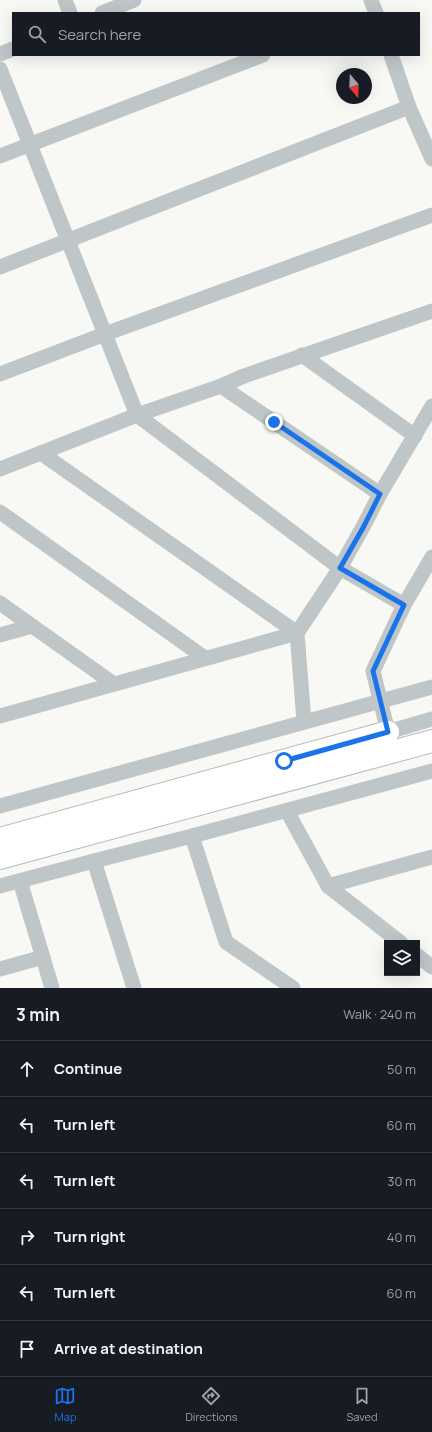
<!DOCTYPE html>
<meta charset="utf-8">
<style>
:root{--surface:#171b24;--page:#242831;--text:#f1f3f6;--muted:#9ea1a6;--line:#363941;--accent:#1a73e8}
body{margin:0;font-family:Manrope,sans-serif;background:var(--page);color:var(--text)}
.controls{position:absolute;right:12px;bottom:12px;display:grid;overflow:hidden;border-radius:0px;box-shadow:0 4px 16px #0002}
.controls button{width:36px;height:36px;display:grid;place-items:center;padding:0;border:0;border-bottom:1px solid var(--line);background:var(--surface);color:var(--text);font:20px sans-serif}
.compass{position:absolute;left:336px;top:68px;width:36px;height:36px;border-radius:50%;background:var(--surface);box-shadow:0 4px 16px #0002;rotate:161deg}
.stop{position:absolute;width:12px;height:12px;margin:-9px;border:3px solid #1a73e8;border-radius:50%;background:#fff}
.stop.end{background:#1a73e8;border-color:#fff;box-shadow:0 1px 4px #0008}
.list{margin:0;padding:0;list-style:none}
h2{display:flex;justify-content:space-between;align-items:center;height:52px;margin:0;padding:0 16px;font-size:17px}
h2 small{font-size:13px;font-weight:400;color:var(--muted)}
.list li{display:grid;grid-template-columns:26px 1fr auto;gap:12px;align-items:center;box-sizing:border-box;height:56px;padding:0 16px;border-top:1px solid var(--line)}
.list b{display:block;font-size:15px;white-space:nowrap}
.list em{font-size:13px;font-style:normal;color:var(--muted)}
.icon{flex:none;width:22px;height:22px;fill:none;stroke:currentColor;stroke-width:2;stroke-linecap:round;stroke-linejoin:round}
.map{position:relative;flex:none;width:432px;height:988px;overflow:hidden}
.search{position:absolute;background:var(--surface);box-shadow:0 4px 16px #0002;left:12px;right:12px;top:12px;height:44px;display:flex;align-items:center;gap:10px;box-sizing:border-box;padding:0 14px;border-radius:0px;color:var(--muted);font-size:15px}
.sheet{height:388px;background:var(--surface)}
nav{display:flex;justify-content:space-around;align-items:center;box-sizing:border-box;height:56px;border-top:1px solid var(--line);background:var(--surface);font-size:11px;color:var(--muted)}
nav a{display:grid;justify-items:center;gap:2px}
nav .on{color:var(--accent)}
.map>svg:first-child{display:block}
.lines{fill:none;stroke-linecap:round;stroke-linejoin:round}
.secondary-casing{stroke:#b3bcbf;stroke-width:24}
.street{stroke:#bfc6c8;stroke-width:15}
.secondary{stroke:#fff;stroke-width:22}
.route{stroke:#1a73e8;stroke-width:5}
</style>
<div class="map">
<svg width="432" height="988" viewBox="0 0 432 988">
<rect width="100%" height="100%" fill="#f8f8f5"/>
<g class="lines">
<defs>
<g id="secondary">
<path d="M0,839L388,732"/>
<path d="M0,858L432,741"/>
</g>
</defs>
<use href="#secondary" class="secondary-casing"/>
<g class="street">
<path d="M65,0L70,13"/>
<path d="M371,0L376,13"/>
<path d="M102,13L134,0"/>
<path d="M0,54L13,49"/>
<path d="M391,55L409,107L432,159"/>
<path d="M0,69L137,415L340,568L297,633L304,722"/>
<path d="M0,156L263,55"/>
<path d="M0,267L409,107"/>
<path d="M302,355L415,436"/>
<path d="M0,374L105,334L432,215"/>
<path d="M221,386L380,494"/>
<path d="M432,406L380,494L364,525L340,568L404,605L432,557"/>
<path d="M0,469L137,415L221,386L244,376L432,311"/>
<path d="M0,512L205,658"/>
<path d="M0,603L114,684"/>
<path d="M404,605L373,671L388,732L432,719"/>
<path d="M0,635L32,626"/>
<path d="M0,716L297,633L41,453"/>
<path d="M0,806L432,687"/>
<path d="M287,811L328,886L401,943"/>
<path d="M192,836L226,942L293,988"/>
<path d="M94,861L134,988"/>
<path d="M20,881L52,988"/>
<path d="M0,886L94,861L192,836L432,771"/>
<path d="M328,886L432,857"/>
<path d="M417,955L432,967"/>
<path d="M0,969L43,957"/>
</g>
<use href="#secondary" class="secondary"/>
</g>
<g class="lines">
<path class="route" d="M274,422L380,494L364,526L340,568L404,605L373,671L388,732L284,761"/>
</g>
</svg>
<div class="controls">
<button><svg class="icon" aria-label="layers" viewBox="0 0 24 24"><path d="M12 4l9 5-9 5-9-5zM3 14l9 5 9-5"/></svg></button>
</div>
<svg class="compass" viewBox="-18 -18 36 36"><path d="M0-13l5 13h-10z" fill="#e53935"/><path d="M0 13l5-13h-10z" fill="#9ea1a6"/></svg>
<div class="stop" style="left:284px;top:761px"></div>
<div class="stop end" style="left:274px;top:422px"></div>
<div class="search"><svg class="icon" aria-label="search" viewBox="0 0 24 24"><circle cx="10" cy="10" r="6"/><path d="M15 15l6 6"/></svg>Search here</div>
</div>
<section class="sheet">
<h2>3 min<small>Walk · 240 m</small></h2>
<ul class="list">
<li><svg class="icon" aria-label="ahead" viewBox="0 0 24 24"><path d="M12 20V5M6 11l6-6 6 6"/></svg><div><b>Continue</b></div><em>50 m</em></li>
<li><svg class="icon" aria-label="left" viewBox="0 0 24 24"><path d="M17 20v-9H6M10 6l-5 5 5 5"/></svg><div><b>Turn left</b></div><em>60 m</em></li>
<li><svg class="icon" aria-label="left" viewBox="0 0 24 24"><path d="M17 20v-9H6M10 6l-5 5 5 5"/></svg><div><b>Turn left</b></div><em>30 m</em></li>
<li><svg class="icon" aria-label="right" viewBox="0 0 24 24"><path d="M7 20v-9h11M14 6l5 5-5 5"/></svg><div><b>Turn right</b></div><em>40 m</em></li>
<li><svg class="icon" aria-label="left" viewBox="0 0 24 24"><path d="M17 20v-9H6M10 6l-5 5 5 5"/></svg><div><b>Turn left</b></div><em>60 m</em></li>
<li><svg class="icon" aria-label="arrive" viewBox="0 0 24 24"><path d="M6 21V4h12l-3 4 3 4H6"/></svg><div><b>Arrive at destination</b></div></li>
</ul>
</section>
<nav>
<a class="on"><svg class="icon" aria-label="map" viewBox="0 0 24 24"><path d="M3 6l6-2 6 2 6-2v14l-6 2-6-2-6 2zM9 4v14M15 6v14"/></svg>Map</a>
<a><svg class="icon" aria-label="directions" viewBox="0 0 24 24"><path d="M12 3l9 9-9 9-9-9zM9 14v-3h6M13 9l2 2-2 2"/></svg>Directions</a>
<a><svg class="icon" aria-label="saved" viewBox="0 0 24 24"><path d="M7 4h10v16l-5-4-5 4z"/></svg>Saved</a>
</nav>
